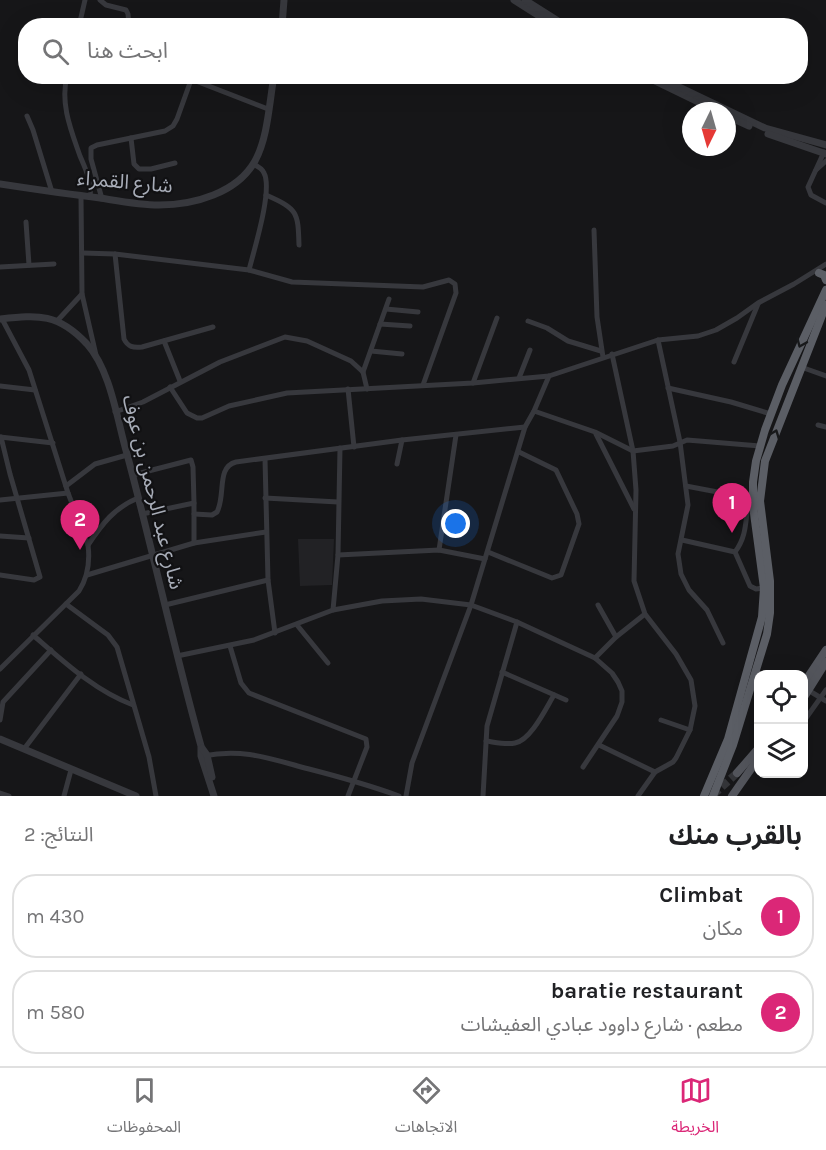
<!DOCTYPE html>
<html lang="ar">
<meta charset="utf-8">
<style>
:root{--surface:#fff;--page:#f6f6f6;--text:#202124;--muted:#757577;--line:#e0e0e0;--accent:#db2777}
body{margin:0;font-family:Karla,"Noto Sans Arabic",sans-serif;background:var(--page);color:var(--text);direction:rtl}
.controls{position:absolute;right:18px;bottom:18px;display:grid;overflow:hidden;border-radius:12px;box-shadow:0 6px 24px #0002}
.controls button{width:54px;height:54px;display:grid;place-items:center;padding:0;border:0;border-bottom:2px solid var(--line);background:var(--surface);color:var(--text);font:30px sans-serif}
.compass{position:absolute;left:682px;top:102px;width:54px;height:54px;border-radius:50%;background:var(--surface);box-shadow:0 6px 24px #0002;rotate:185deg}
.you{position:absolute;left:456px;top:524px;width:21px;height:21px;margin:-15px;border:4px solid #fff;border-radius:50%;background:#1a73e8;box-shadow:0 0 0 9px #1a73e833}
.badge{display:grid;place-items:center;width:39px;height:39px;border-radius:50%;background:var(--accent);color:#fff;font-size:20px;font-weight:700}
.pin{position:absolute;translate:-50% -50px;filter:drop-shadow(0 2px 3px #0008)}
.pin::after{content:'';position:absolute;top:32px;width:21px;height:18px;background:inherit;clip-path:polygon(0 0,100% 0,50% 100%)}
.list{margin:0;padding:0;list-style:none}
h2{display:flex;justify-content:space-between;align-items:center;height:78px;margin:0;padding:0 24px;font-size:26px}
h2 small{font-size:20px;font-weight:400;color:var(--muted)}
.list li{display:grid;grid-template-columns:39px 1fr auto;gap:18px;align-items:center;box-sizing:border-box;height:84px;margin:0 12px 12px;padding:0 12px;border:2px solid var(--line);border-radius:24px}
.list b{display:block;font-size:22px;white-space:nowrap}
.list p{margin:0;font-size:20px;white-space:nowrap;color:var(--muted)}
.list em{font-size:20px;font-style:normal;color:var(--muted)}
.icon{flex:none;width:33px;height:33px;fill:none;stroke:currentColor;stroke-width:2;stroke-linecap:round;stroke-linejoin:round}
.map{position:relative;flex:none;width:826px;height:796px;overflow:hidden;direction:ltr}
.search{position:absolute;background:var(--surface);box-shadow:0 6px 24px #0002;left:18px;right:18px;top:18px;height:66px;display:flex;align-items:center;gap:15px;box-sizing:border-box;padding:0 21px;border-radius:24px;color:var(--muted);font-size:22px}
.sheet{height:270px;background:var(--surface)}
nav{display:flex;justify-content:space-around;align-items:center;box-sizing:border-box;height:84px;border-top:2px solid var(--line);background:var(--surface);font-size:16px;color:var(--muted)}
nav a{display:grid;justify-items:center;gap:3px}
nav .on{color:var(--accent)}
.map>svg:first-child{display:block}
.built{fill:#222225}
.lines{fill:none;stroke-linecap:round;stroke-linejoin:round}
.primary-tunnel{stroke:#333438;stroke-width:8;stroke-dasharray:8 4;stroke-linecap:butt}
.minor{stroke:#37383d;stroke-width:5}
.tertiary{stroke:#37383d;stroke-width:7}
.primary{stroke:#53555c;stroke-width:8}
.trunk{stroke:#5b5e65;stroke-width:8}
.oneway{stroke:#18191b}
.labels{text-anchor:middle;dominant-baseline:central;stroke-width:4.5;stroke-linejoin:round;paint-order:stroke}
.street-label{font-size:20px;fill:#a8adb8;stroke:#111113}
</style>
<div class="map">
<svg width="826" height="796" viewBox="0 0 826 796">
<rect width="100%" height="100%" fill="#161618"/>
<path class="built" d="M298,539H334L332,585L300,586Z"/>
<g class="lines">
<path class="primary-tunnel" d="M713,795L737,773"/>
<g class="minor">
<path d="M100,0L106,5L126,10L128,14L129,26"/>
<path d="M79,26L85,0"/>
<path d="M67,76C60,104 71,130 80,156C86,170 92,182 90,197"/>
<path d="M183,76L268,109"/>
<path d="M27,116L33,130L52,192"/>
<path d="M131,138L134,164L139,169H151L175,163"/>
<path d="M824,152L808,187L811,195L826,203"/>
<path d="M816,170L826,161"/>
<path d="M266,195C298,209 298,212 299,245"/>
<path d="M81,197L82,294L96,355"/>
<path d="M102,199L91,159V148L97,145L165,131L173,126L177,119L191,80"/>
<path d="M26,222L29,265"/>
<path d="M594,230L597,317L603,357"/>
<path d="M83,253L115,254L249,270L292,282L423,287L449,280L455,284L456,293L423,385"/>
<path d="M115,254L124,339C128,347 133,348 142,347L213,327"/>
<path d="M0,267L54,264"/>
<path d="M249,270C254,250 273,190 264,173C262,168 257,166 253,164"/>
<path d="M386,309L418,312"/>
<path d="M57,321L82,294"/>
<path d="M528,321L547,328L568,341L601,351"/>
<path d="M380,324L410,326"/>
<path d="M658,340L680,442L688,505L678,554L681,574L689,590L707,610L723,643"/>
<path d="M164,341L180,381"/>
<path d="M371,351L402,354"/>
<path d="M612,354L633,451L636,490L634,581L645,614L676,654L691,680L695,706L690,730L676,758L673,762L655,772L638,796"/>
<path d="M734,362L758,304"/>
<path d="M801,367L826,376"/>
<path d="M363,372L389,299"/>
<path d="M519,378L530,350"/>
<path d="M473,383L497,318"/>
<path d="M0,386L35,390"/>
<path d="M170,387L187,413L197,418H202L229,406L287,393L473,383L549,376L658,340L698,336L716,330L737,318L758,303L794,284L826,264"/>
<path d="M668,388L731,402L771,414"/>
<path d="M348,389L354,447"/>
<path d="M534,411L595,432L633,451L673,446L687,440L760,446"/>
<path d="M115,412L143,402L220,362L285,337L307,341L351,361L363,372L367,389"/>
<path d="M818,425L826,427"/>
<path d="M596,434L634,509"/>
<path d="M0,437L53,443"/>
<path d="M265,459L268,580L275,633"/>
<path d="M397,464L402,440"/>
<path d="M133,475L191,460L193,467L194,503"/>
<path d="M66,486L95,464L127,455"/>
<path d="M686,486L749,498L753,496"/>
<path d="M265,498L338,502"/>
<path d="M0,500L68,493"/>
<path d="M142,514L194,503V543"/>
<path d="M194,514L212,515L217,512C226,495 216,467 236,462L402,440L525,427"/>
<path d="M0,536L29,538"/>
<path d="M682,540L735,552L750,586L756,589L764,588"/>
<path d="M88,545C102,524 114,508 138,498"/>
<path d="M439,550L456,435"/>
<path d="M488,552L552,578L561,575L579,524L577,514L556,470L519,452"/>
<path d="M735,552C748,535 745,518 749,498"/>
<path d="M338,555L439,550L485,559"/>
<path d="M0,575L34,580L40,577L10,474L1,437"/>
<path d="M87,575L194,543L266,532"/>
<path d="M66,604L108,635L117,647L149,757L156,796"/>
<path d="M165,605L268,580"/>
<path d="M598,605L616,637"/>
<path d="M333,610L338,555L340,448"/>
<path d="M297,625L328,663"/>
<path d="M33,635C63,661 95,691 133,705"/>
<path d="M230,646L241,683L249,693L366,739L367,747L348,796"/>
<path d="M177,656L254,640L333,610L382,601L421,599L471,605L517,622L595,658L612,673L618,682L622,691V702L617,716L583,767"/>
<path d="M595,658L616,637L645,614"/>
<path d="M0,669L79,591C88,577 90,561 88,545L68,493L29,370L2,319"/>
<path d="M502,672L566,700"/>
<path d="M808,690L826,701"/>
<path d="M0,720L3,702L51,650"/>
<path d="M661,720L690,730"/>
<path d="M804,721L826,690"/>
<path d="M486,741C494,742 506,745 515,743C531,740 546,708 554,695"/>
<path d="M599,745L655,772"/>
<path d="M24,749L81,674"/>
<path d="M203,756C244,748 271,759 309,769C340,777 369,785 399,796"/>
<path d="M0,793L9,796"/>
<path d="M64,796L71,770"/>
<path d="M406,796L412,763L471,605L525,427L534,411L549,376"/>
<path d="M483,796L487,726L517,622"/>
</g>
<g class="tertiary">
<path d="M514,0L555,26"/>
<path d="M525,0L566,26"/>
<path d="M282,26L284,0"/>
<path d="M645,76L717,111"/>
<path d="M656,76L765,128L826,145"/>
<path d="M727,116L749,126"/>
<path d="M768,134L826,154"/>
<path d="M0,184C33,189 66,194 100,198C119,201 140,205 159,205C194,205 237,193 255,161C268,137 269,104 274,76"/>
<path d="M0,319C39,315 58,313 87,344C111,371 117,420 127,454C153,551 174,649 201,746V756L214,796"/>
<path d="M0,739L136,796"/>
<path d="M202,748L207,755L212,777"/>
</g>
<g class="primary">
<path d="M804,683L826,650"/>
<path d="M804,697L826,662"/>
<path d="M737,773L758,749"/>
<path d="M732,796L758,759"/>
</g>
<g class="trunk">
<path d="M819,273L824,275L826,280"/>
<path d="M704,796L728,739L762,617L764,588L753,506V482L756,461L765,430L782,385L826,290"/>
<path d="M713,796L733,745L767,634L770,613V581L760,501L765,461L826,305"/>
</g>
</g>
<defs><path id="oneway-chevron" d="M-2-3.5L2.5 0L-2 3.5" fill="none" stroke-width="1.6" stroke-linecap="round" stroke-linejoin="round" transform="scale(1.5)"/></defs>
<g class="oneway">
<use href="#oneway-chevron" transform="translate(801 343) rotate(113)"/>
<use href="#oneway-chevron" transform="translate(775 434) rotate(-69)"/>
</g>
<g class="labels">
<g class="street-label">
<text transform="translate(125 182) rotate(5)">شارع القمراء</text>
<text transform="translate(153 492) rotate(76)">شارع عبد الرحمن بن عوف</text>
</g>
</g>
</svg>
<div class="controls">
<button><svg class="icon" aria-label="locate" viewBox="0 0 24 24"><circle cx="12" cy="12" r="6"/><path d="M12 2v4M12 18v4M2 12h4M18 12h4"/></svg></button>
<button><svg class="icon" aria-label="layers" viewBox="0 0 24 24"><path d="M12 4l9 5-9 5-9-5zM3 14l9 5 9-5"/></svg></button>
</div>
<svg class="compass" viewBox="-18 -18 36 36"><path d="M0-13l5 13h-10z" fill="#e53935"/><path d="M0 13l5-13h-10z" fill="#757577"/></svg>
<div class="you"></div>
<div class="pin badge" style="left:732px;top:533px">1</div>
<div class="pin badge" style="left:80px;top:550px">2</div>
<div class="search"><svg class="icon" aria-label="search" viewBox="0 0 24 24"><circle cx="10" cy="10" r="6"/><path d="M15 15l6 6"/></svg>ابحث هنا</div>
</div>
<section class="sheet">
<h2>بالقرب منك<small>النتائج: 2</small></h2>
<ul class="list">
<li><span class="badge">1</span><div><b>Climbat</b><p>مكان</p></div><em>430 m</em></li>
<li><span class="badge">2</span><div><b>baratie restaurant</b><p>مطعم · شارع داوود عبادي العفيشات</p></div><em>580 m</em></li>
</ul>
</section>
<nav>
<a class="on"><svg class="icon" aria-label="map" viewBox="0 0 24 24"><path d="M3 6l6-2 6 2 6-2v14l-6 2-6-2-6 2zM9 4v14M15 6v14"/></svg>الخريطة</a>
<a><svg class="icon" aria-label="directions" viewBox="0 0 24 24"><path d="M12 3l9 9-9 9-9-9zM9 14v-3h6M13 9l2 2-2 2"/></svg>الاتجاهات</a>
<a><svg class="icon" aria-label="saved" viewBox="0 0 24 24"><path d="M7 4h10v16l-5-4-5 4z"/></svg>المحفوظات</a>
</nav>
